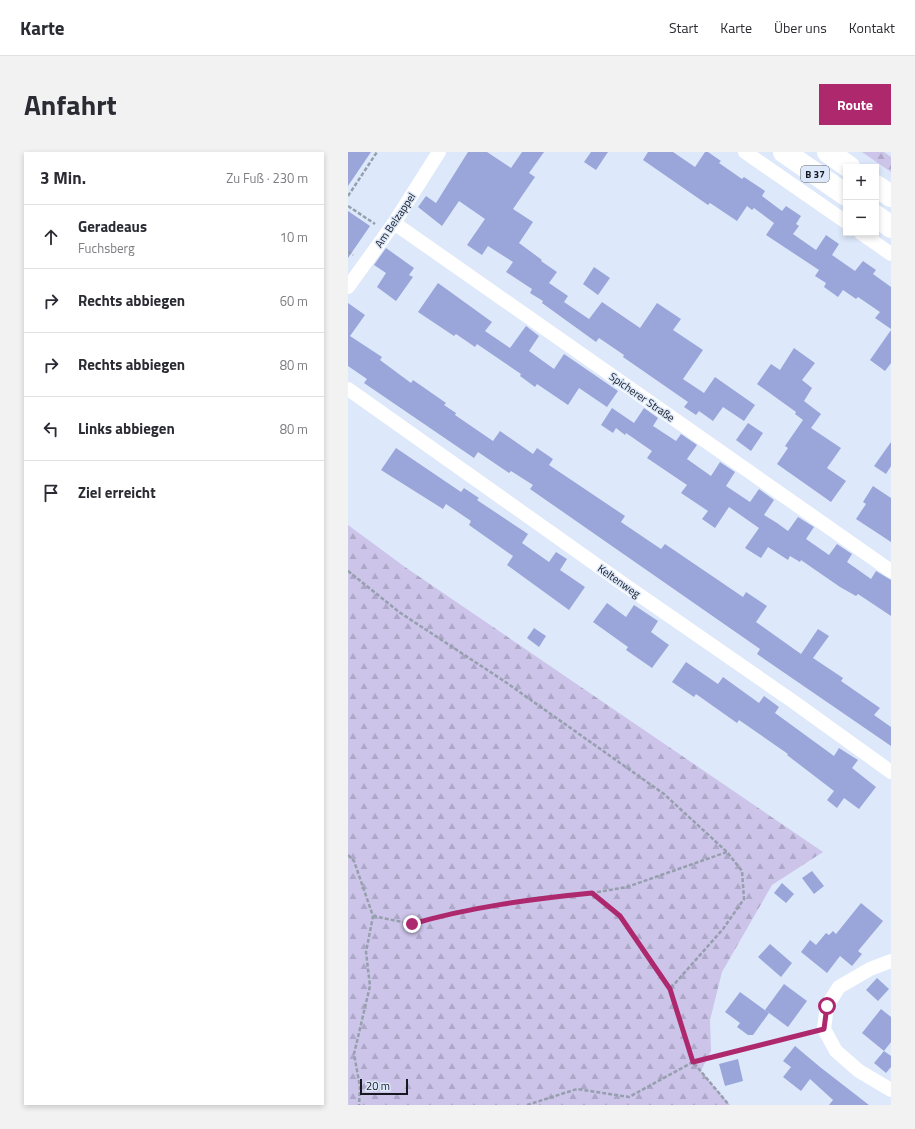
<!DOCTYPE html>
<html lang="de">
<meta charset="utf-8">
<style>
:root{--surface:#fff;--page:#f2f2f3;--text:#2b2b33;--muted:#7c7c81;--line:#e1e1e2;--accent:#ae286e}
body{margin:0;font-family:"Titillium Web",sans-serif;background:var(--page);color:var(--text)}
.controls{position:absolute;right:12px;top:12px;display:grid;overflow:hidden;border-radius:0px;box-shadow:0 2px 6px #0003}
.controls button{width:36px;height:36px;display:grid;place-items:center;padding:0;border:0;border-bottom:1px solid var(--line);background:var(--surface);color:var(--text);font:20px sans-serif}
.scale{position:absolute;left:12px;bottom:10px;width:48px;box-sizing:border-box;padding-left:4px;border:2px solid #161a20;border-top:0;font-size:11px;line-height:14px;white-space:nowrap;color:#161a20;-webkit-text-stroke:3px #dde9fb;paint-order:stroke}
.stop{position:absolute;width:12px;height:12px;margin:-9px;border:3px solid #ae286e;border-radius:50%;background:#fff}
.stop.end{background:#ae286e;border-color:#fff;box-shadow:0 1px 4px #0008}
.list{margin:0;padding:0;list-style:none}
h2{display:flex;justify-content:space-between;align-items:center;height:52px;margin:0;padding:0 16px;font-size:17px}
h2 small{font-size:13px;font-weight:400;color:var(--muted)}
.list li{display:grid;grid-template-columns:26px 1fr auto;gap:12px;align-items:center;box-sizing:border-box;height:64px;padding:0 16px;border-top:1px solid var(--line)}
.list b{display:block;font-size:15px;white-space:nowrap}
.list p{margin:0;font-size:13px;white-space:nowrap;color:var(--muted)}
.list em{font-size:13px;font-style:normal;color:var(--muted)}
.icon{flex:none;width:22px;height:22px;fill:none;stroke:currentColor;stroke-width:2;stroke-linecap:round;stroke-linejoin:round}
.map{position:relative;flex:none;width:543px;height:953px;overflow:hidden;border-radius:0px}
header{display:flex;align-items:center;gap:24px;box-sizing:border-box;height:56px;padding:0 20px;background:var(--surface);border-bottom:1px solid var(--line)}
header strong{font-size:19px}
nav{display:flex;gap:22px;margin-inline-start:auto;font-size:14px}
.intro{display:flex;align-items:center;justify-content:space-between;box-sizing:border-box;height:96px;padding:0 24px}
h1{margin:0;font-size:28px}
.button{padding:10px 18px;border-radius:0px;background:var(--accent);color:#fff;font-size:14px;font-weight:700}
main{display:flex;gap:24px;padding:0 24px}
aside{flex:1;background:var(--surface);border-radius:0px;box-shadow:0 2px 6px #0003}
.map>svg:first-child{display:block}
.forest{fill:url(#forest-firs)}
.building{fill:#9aa5d9}
.lines{fill:none;stroke-linecap:round;stroke-linejoin:round}
.path{stroke:#969fad;stroke-width:2.5;stroke-dasharray:4 2;stroke-linecap:butt}
.street{stroke:#fff;stroke-width:14}
.primary{stroke:#fff;stroke-width:22}
.route{stroke:#ae286e;stroke-width:5}
.labels{text-anchor:middle;dominant-baseline:central;stroke-width:3;stroke-linejoin:round;paint-order:stroke}
.shield{fill:#dde9fb;stroke:#525862;stroke-width:1}
.shield-label{font-size:10px;font-weight:bold;fill:#161a20}
.street-label{font-size:11px;fill:#161a20;stroke:#dde9fb}
</style>
<header>
<strong>Karte</strong>
<nav><a>Start</a><a>Karte</a><a>Über uns</a><a>Kontakt</a></nav>
</header>
<div class="intro"><h1>Anfahrt</h1><a class="button">Route</a></div>
<main>
<aside>
<h2>3 Min.<small>Zu Fuß · 230 m</small></h2>
<ul class="list">
<li><svg class="icon" aria-label="ahead" viewBox="0 0 24 24"><path d="M12 20V5M6 11l6-6 6 6"/></svg><div><b>Geradeaus</b><p>Fuchsberg</p></div><em>10 m</em></li>
<li><svg class="icon" aria-label="right" viewBox="0 0 24 24"><path d="M7 20v-9h11M14 6l5 5-5 5"/></svg><div><b>Rechts abbiegen</b></div><em>60 m</em></li>
<li><svg class="icon" aria-label="right" viewBox="0 0 24 24"><path d="M7 20v-9h11M14 6l5 5-5 5"/></svg><div><b>Rechts abbiegen</b></div><em>80 m</em></li>
<li><svg class="icon" aria-label="left" viewBox="0 0 24 24"><path d="M17 20v-9H6M10 6l-5 5 5 5"/></svg><div><b>Links abbiegen</b></div><em>80 m</em></li>
<li><svg class="icon" aria-label="arrive" viewBox="0 0 24 24"><path d="M6 21V4h12l-3 4 3 4H6"/></svg><div><b>Ziel erreicht</b></div></li>
</ul>
</aside>
<div class="map">
<svg width="543" height="953" viewBox="0 0 543 953">
<defs>
<pattern id="forest-firs" width="22" height="20" patternUnits="userSpaceOnUse"><rect width="22" height="20" fill="#ccc4e9"/><path d="M5 1l3.5 6h-7zM16 11l3.5 6h-7z" fill="#aea8c8"/></pattern>
</defs>
<rect width="100%" height="100%" fill="#dde9fb"/>
<g class="forest">
<path d="M514,0H536L543,5V20Z"/>
<path d="M0,373L57,415L475,700L424,733L374,820L362,868L363,899L353,919L382,953H0Z"/>
</g>
<g class="building">
<path d="M0,0H23L0,34Z"/>
<path d="M120,0H139L163,16L174,0H196L181,21L187,25L165,57L185,70L171,91L194,108L193,109L209,120L201,131L220,144L216,150L241,167L254,150L292,176L309,151L333,167L325,178L355,198L335,227L356,241L367,225L407,253L396,269L375,255L365,269L351,259L348,263L336,255L340,250L275,205L276,203L251,186L248,190L194,151L195,149L182,141L184,137L158,120L165,110L140,94L134,103L119,93L137,67L111,49L94,74L70,55L78,44L88,51Z"/>
<path d="M243,0H260L248,18L236,10Z"/>
<path d="M300,0H325L347,15L357,0H360L373,9L371,11L394,27L396,25L417,39L414,44L434,59L438,54L453,64L448,72L451,74L445,82L468,98L478,83L491,92L484,103L507,119L515,109L528,118L525,122L543,135V177L527,166L532,160L510,145L508,147L495,138L490,145L476,135L478,131L467,124L471,118L418,83L426,71L406,56L404,58L399,54L389,69L362,51L360,53L295,8Z"/>
<path d="M0,59L22,74L0,106Z"/>
<path d="M38,96L66,116L61,123L65,125L48,149L29,135L38,121L26,113Z"/>
<path d="M246,115L262,126L250,143L235,132Z"/>
<path d="M90,131L144,170L137,179L162,196L178,174L191,184L181,199L206,217L216,202L270,239L259,255L231,236L220,253L189,232L187,235L172,224L173,222L129,192L127,195L108,182L106,184L70,160Z"/>
<path d="M0,151L17,163L2,184L34,205L32,208L63,231L65,228L98,251L96,253L108,261L107,263L145,289L152,279L185,302L189,296L205,307L201,313L277,364L273,370L307,393L313,397L317,392L395,445L398,440L419,454L408,470L453,502L470,477L481,484L465,506L495,526L493,529L532,556L526,563L543,575V594L409,502L412,497L182,337L185,333L163,319L161,321L130,300L126,306L16,231L19,227L0,214Z"/>
<path d="M543,178V211L537,219L522,208Z"/>
<path d="M446,196L467,211L454,228L464,236L456,249L473,262L463,276L493,296L479,316L498,329L483,350L429,312L440,296L437,294L455,268L447,262L448,260L409,232L423,212L432,218Z"/>
<path d="M264,256L286,271L296,256L310,266L305,274L328,289L333,282L349,293L339,307L363,324L372,310L387,320L378,334L402,350L411,337L426,348L416,363L429,371L440,379L450,365L466,375L458,387L481,403L489,392L504,402L499,410L523,427L528,419L543,428V464L510,442L508,444L492,435L453,408L452,410L442,404L440,408L420,395L413,406L397,396L411,376L381,355L367,376L354,367L360,359L333,341L339,333L299,306L304,299L278,281L277,283L268,276L265,281L253,273Z"/>
<path d="M400,271L415,281L403,299L388,288Z"/>
<path d="M543,290V314L538,322L526,314Z"/>
<path d="M48,296L113,340L116,336L131,346L129,348L180,382L174,391L201,410L208,400L219,407L212,418L237,435L221,458L159,413L165,404L121,373L123,369L98,352L95,357L33,318Z"/>
<path d="M525,334L543,346V390L508,367L518,352L515,350Z"/>
<path d="M259,451L278,465L286,453L310,469L303,480L321,493L304,516L278,498L280,495L245,470Z"/>
<path d="M186,476L198,484L191,495L179,486Z"/>
<path d="M338,510L370,532L375,525L411,551L416,544L431,555L427,561L486,604L491,596L510,608L504,616L528,635L511,657L496,646L489,656L479,648L486,639L439,603L440,602L391,568L389,571L348,542L346,545L324,530Z"/>
<path d="M464,719L476,734L466,742L454,726Z"/>
<path d="M434,731L446,742L438,751L426,741Z"/>
<path d="M513,751L535,769L510,799L514,802L504,814L492,804L479,821L453,800L462,788L468,793L478,781L481,783L485,779L488,782Z"/>
<path d="M422,792L444,811L433,825L410,805Z"/>
<path d="M529,826L541,837L530,849L518,838Z"/>
<path d="M436,832L459,849L440,875L417,858Z"/>
<path d="M392,840L421,861L405,883H400L389,875L392,871L377,860Z"/>
<path d="M533,857L543,865V890L536,899L514,881Z"/>
<path d="M447,894L472,915L521,953H481L485,948L462,927L453,939L435,925L443,915L435,909Z"/>
<path d="M536,899L543,904V915L538,921L526,911Z"/>
<path d="M390,907L395,929L377,934L371,912Z"/>
</g>
<g class="lines">
<g class="path">
<path d="M0,44L29,0"/>
<path d="M0,54L27,72"/>
<path d="M0,101L1,100L5,103"/>
<path d="M0,419L51,460L156,529L316,642L379,700L394,719L396,747L375,777L322,837L345,910L381,953"/>
<path d="M0,703L6,709L25,764L18,800L22,834L6,902L12,935L11,953"/>
<path d="M244,741L272,764L322,837"/>
<path d="M25,764L64,772L106,760L187,746L244,741L279,735L379,700"/>
<path d="M179,953L229,937L281,945L345,910L462,881"/>
</g>
<g class="street">
<path d="M397,0L498,70"/>
<path d="M46,71L543,419"/>
<path d="M513,81L543,102"/>
<path d="M0,135L46,71L91,0"/>
<path d="M0,237L274,431L443,548L543,620"/>
<path d="M543,809L522,817L491,835L479,854L476,877L488,899L511,919L543,938"/>
</g>
<g class="primary">
<path d="M436,0L498,43"/>
<path d="M480,0L501,15"/>
<path d="M528,34L543,44"/>
<path d="M528,64L543,75"/>
</g>
</g>
<g class="lines">
<path class="route" d="M64,772C123,755 183,747 244,741L272,764L322,837L345,910L476,877L479,854"/>
</g>
<g class="labels">
<rect class="shield" x="453" y="14" width="28" height="16" rx="3"/>
<g class="shield-label">
<text x="467" y="22">B 37</text>
</g>
<g class="street-label">
<text transform="translate(47 68) rotate(-56)">Am Belzappel</text>
<text transform="translate(294 245) rotate(35)">Spicherer Straße</text>
<text transform="translate(271 429) rotate(35)">Keltenweg</text>
</g>
</g>
</svg>
<div class="controls">
<button>+</button>
<button>−</button>
</div>
<div class="scale">20 m</div>
<div class="stop" style="left:479px;top:854px"></div>
<div class="stop end" style="left:64px;top:772px"></div>
</div>
</main>
